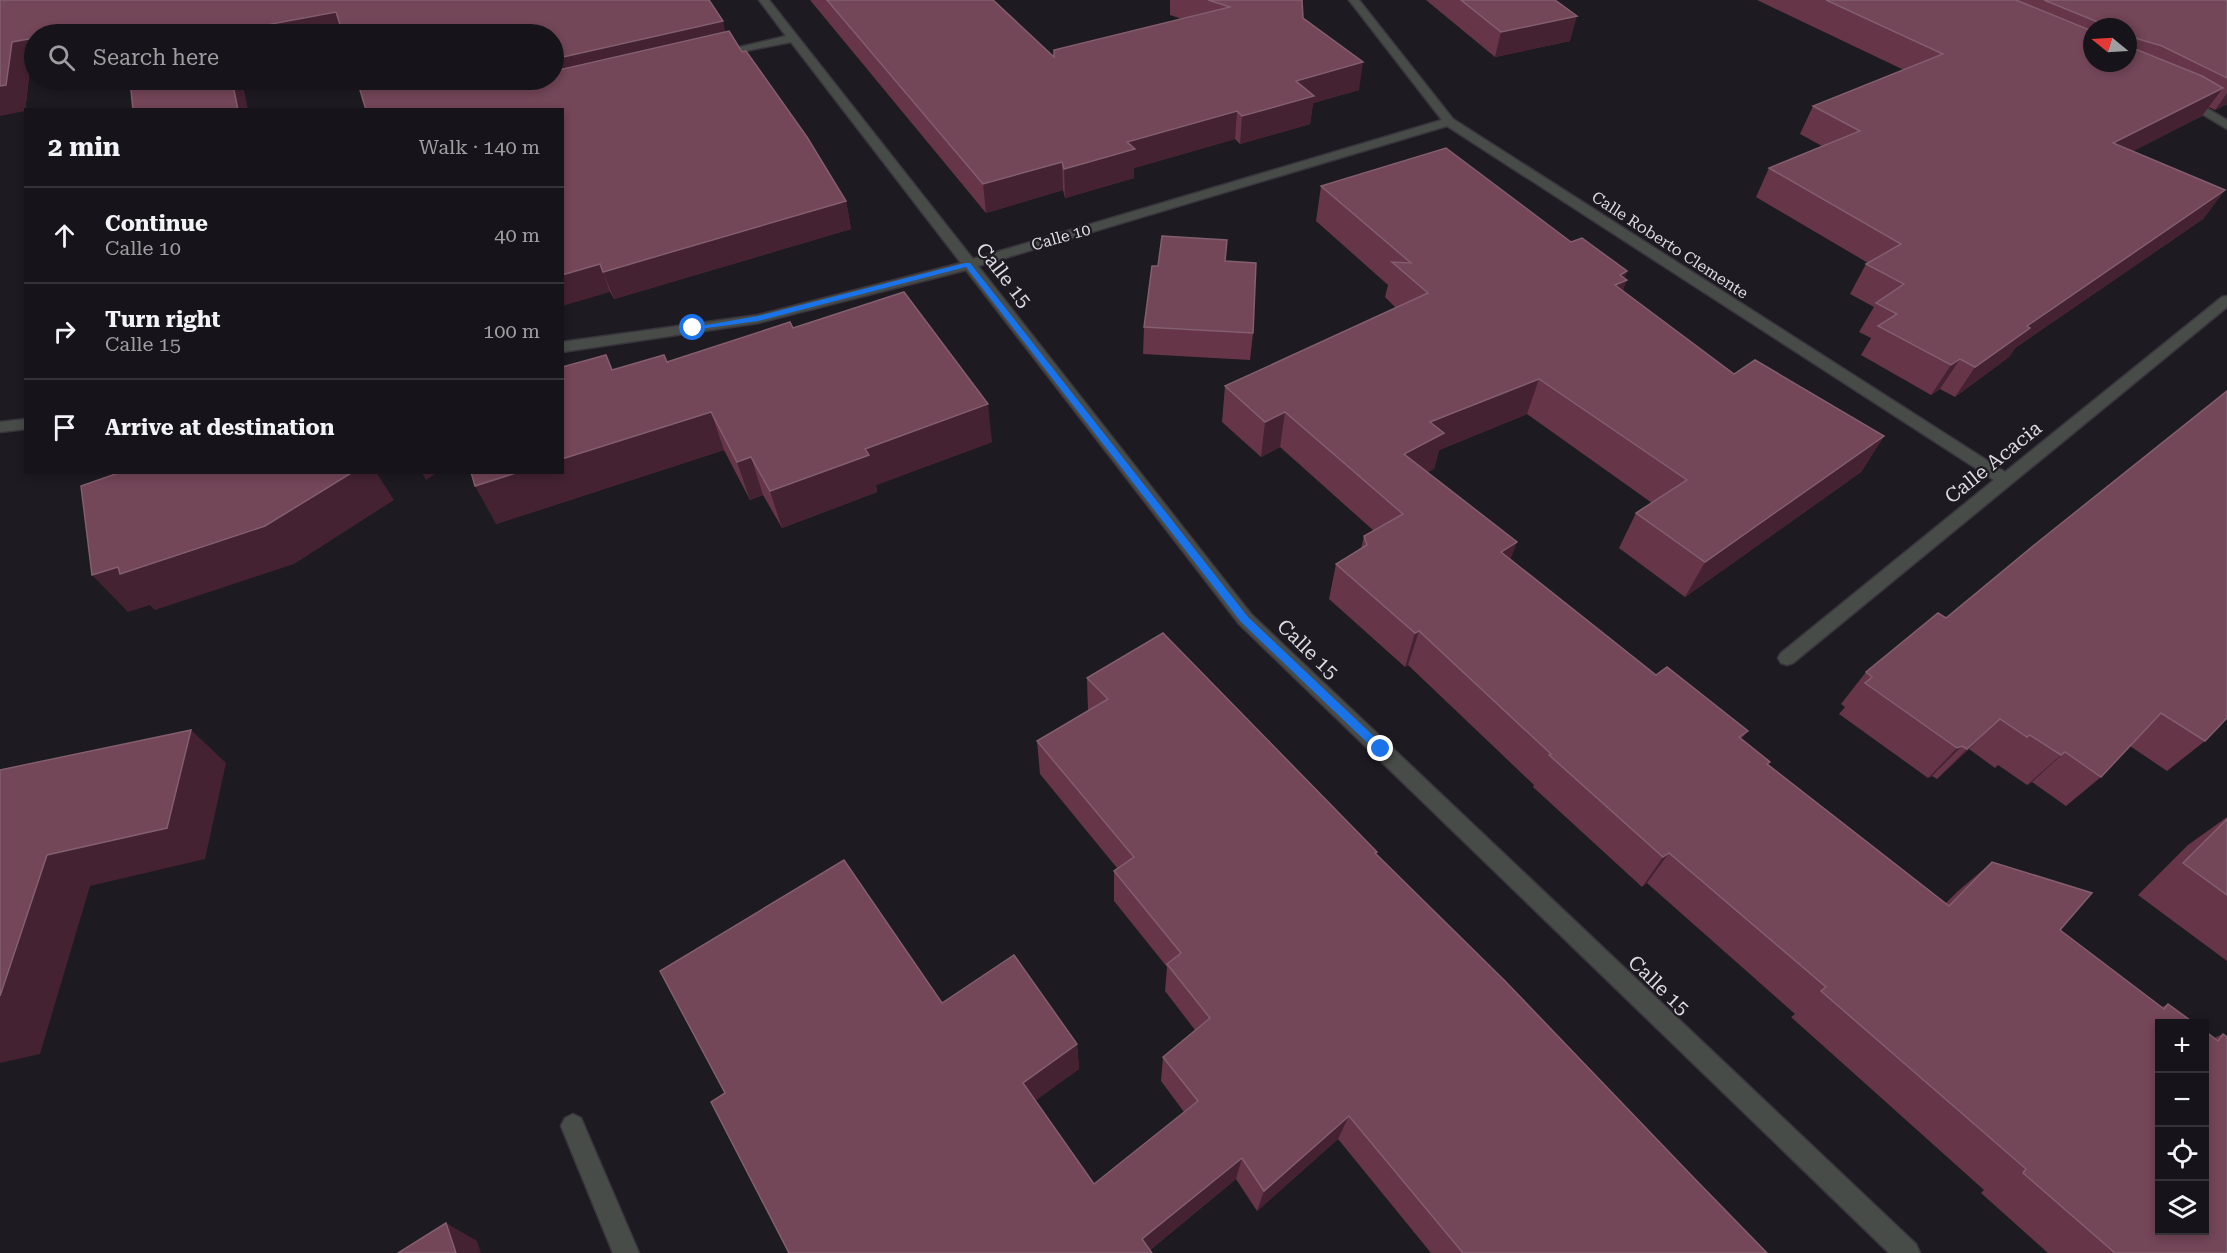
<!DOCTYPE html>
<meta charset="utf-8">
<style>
:root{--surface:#16141a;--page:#232127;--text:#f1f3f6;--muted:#9e9ea2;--line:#353339}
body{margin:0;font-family:"Roboto Serif",serif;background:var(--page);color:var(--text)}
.controls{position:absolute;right:18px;bottom:18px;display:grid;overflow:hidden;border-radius:0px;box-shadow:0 3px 9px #0003}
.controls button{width:54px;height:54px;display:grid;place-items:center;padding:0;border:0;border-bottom:2px solid var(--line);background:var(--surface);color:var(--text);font:30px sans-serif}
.compass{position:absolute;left:2083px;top:18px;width:54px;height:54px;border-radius:50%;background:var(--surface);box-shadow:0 3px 9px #0003;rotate:288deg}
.stop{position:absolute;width:18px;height:18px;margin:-14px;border:4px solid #1a73e8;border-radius:50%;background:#fff}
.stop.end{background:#1a73e8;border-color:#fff;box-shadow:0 2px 6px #0008}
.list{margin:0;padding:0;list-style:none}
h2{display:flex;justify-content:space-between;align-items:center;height:78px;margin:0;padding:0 24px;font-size:26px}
h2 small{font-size:20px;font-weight:400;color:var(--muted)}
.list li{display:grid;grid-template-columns:39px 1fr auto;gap:18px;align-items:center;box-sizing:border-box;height:96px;padding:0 24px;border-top:2px solid var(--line)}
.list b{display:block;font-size:22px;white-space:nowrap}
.list p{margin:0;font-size:20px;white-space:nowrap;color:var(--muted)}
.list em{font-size:20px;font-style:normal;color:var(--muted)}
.icon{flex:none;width:33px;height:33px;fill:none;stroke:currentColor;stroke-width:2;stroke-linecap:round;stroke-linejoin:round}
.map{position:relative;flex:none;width:2227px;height:1253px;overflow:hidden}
.search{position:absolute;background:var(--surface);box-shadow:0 3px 9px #0003;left:24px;top:24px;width:540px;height:66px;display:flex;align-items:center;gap:15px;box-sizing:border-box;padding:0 21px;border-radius:33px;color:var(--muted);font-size:22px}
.panel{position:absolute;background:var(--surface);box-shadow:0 3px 9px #0003;left:24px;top:108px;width:540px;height:366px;border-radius:0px}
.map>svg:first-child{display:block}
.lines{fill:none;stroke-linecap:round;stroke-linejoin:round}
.street-casing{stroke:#39353d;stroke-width:3}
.street{fill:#484c49;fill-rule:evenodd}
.wall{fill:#663548;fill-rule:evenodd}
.shaded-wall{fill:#442232}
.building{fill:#734658;stroke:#835e6e;stroke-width:1.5}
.route{fill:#1a73e8}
.labels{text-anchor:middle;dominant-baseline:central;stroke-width:4.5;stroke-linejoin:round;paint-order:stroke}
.far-street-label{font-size:16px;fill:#dddbe1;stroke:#1e1a22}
.street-label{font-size:20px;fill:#dddbe1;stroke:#1e1a22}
</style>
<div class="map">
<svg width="2227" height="1253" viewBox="0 0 2227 1253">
<rect width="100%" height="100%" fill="#1e1a22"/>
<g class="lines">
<defs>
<g id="street">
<path d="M759,0H769L973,259L1442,120L1349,0H1359L1453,119L2005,472L2222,297L2227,296V307L1793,663L1787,665L1781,663L1778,658L1781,653L1994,480L1447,126L978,266L1251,614L1916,1244L1920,1253H1889L1239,624L966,270L758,323L562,352V342L758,315L961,263L791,42L715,57V53L786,36Z"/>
<path d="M2186,96L2227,120V129L2182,102L2180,100Z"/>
<path d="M26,419V429L0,432V422Z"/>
<path d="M573,1114L581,1118L639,1253H613L561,1126L565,1118Z"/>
</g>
</defs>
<use href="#street" class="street-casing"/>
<use href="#street" class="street"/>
</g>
<g class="wall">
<path d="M0,0L726,32L742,52L846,201L851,229L614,299L610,292L357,80H554V34H34V68H30L25,111Z"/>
<path d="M810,0H993L1054,57L1182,19L1170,15V0H1302L1303,18L1359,90L1313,103L1310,124L1240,144L1235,139L1134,168V178L1065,198L1063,190L986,213Z"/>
<path d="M1426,0H1555L1570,41L1495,57Z"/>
<path d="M1757,0H2227V104L2215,110L2209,107L2202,116L2133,151L2225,190L2203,219L2015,348L2009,357L1955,397L1940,389L1931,395L1861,355L1871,338L1859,332L1874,307L1850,294L1866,264L1868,263L1756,197L1769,168L1822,146L1800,134L1813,106L1904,70ZM2092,27H2128V63H2092Z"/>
<path d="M1321,186L1571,242L1627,271L1624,278L1623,291L1734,374L1884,436L1861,472L1685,597L1619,548L1636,513L1652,503L1527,414L1439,450L1434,469L1427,472L1510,559L1656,675L1748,731L1741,739L1768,764L1946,903L1957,892L1992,862L2060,930L2162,1007L2168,1004L2214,1038L2223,1034L2227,1253H2048L1981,1193L1984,1190L1791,1017L1795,1014L1647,883L1642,887L1533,787L1534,785L1408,665L1405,667L1329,599L1336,564L1361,549L1364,536L1374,531L1280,447L1261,457L1222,422L1225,386L1396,308L1385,297L1388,285L1316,221Z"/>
<path d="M1225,261L1253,333L1250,360L1143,354L1144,327L1158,266Z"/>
<path d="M793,328L992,442L876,485L877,492L782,528L763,495L750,500L724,450L496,524L612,370L667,362Z"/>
<path d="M2038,542L2205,741L2167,771L2130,746L2101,777L2066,806L2032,782L2027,785L1998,765L1995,768L1969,749L1937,779L1932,776L1928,778L1839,714L1845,707L1841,704L1866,672L1946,618Z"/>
<path d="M1163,633L1377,852L1376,854L1504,980L1692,1176L1767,1253H1431L1338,1139L1257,1211L1236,1179L1150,1250L1152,1253H789L711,1102L725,1093L660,971L844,860L942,1003L1014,955L1077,1044L1079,1069L1035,1100L1094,1184L1184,1112L1161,1081L1163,1057L1195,1030L1165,991L1167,967L1114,901V871L1117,868L1040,774L1037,741L1088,711L1087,678Z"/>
<path d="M2227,817V961L2138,895L2188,845Z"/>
</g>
<g class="shaded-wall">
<path d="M336,12L347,34H223V33Z"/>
<path d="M1577,16L1570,41L1495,57L1501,32Z"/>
<path d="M723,21L729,47L491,102L482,80H554V59Z"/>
<path d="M100,26L106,34H54Z"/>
<path d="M34,38V68H30L25,111L0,116V86L12,42Z"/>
<path d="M1363,62L1359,90L1313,103L1310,124L1240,144L1242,116L1296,81Z"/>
<path d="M232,80H242L248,110H238Z"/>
<path d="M423,80H427L438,104L418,85L419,82Z"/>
<path d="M2223,88L2202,116L2094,171L2113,143Z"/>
<path d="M2227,93V104L2215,110Z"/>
<path d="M1237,111L1235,139L1134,168V178L1065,198L1064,169L1127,142Z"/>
<path d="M1062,162L1063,190L986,213L983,184Z"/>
<path d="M2225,190L2203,219L2015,348L2009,357L1955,397L1975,367L2027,326Z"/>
<path d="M846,201L851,229L614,299L603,272Z"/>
<path d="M600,264L610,292L562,306V275Z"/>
<path d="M1627,271L1623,282L1627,280L1613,316L1601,321L1620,275Z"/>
<path d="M1960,359L1940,389L1931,395L1951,365Z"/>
<path d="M1539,379L1527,414L1439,450L1434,469L1395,490L1404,454L1430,422Z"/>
<path d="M988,404L992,442L876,485L877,492L782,528L770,491L865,449Z"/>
<path d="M711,412L724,450L496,524L475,486L519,472H562V459Z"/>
<path d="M1285,412L1280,447L1261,457L1265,422Z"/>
<path d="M1884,436L1861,472L1685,597L1705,562Z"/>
<path d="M751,457L763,495L750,500L737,462Z"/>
<path d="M353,472H376L394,500L294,564L155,610L150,605L128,612L92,575Z"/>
<path d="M421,472H438L426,480Z"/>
<path d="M1517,542L1504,577L1501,552Z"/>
<path d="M1419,631L1408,665L1405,667L1415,633Z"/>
<path d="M2000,719L1969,749L1937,779L1967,749Z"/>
<path d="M191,730L226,763L205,859L90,886L40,1054L0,1063V996L47,855Z"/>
<path d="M1962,746L1932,776L1928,778L1957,748Z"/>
<path d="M2065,752L2032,782L2027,785L2061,755Z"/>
<path d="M1669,853L1647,883L1642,887L1663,857Z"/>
<path d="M1077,1044L1079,1069L1027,1107L1023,1083Z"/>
<path d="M1349,1116L1338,1139L1257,1211L1264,1191Z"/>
<path d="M1242,1158L1236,1179L1146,1253L1142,1239Z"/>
<path d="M446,1223L477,1241L481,1253H456Z"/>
</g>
<g class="building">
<path d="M0,0H709L723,21L554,59V34H343L336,12L223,33V34H100V26L54,34H34V38L12,42L6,85L0,86Z"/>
<path d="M827,0H993L1054,57V50L1230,7L1208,0H1302L1303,18L1363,62L1296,81L1314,96L1242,116L1237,111L1127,142L1135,149L1064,169L1062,162L983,184Z"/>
<path d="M1461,0H1555L1577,16L1501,32Z"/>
<path d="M1826,0H2016L2092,31V63H2128V46L2202,76L2223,88L2113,143L2225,190L2027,326L2030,328L1975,367L1960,359L1951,365L1878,326L1897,314L1876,303L1904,284L1866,264L1901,244L1769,168L1860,131L1813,106L1943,54Z"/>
<path d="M2044,0H2227V78L2162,46L2128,36V27H2110Z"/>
<path d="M729,31L742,52L746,51L807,137L846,201L603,272L600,264L562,275V110H366L357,80H423L419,82L418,85L490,86L518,80H554V71Z"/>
<path d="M130,80H232L238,110H133Z"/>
<path d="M1446,148L1571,242L1582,238L1627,271L1620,275L1627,280L1615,285L1734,374L1755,360L1884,436L1705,562L1636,513L1687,480L1539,379L1430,422L1444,433L1404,454L1517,542L1501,552L1656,675L1667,667L1748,731L1739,737L1770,762L1767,764L1949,906L1992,862L2092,893L2060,930L2164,1009L2168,1004L2194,1023H2160V1230H2205V1031L2218,1041L2223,1034L2227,1037V1253H2115L2023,1173L2026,1169L1821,991L1826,987L1669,853L1663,857L1549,755L1551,754L1419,631L1415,633L1336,564L1367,545L1364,536L1403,514L1285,412L1265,422L1225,386L1428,293L1392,262L1411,263L1321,186Z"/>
<path d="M1162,236L1227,240L1225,261L1256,263L1253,333L1144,327L1152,266H1158Z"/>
<path d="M904,292L988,404L865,449L869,455L770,491L751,457L737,462L711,412L562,459V367L606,355L612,370L664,355L667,362L790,322L793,328Z"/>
<path d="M2227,391V718L2205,741L2161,713L2101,777L2065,752L2061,755L2030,735L2027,737L2000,719L1967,749L1962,746L1957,748L1865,683L1872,677L1866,672L1938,613L1946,618L2038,542Z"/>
<path d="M121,472H353L265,526L120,574L118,567L92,575L81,486Z"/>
<path d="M471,472H519L475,486Z"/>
<path d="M1163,633L1377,852L1375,853L1504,980L1692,1176L1767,1253H1463L1349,1116L1264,1191L1242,1158L1142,1239L1152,1253H789L711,1102L725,1093L660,971L844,860L942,1003L1014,955L1077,1044L1023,1083L1094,1184L1198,1101L1163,1057L1210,1018L1167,964L1181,953L1114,871L1134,857L1037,741L1108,699L1087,678Z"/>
<path d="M191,730L167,828L47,855L0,996V770Z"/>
<path d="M2227,819V895L2183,863Z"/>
<path d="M446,1223L456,1253H398Z"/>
</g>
<path class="route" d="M965,263H970L1248,617L1384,746V752H1377L1241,622L966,267L758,321L693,330L689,328L758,316Z"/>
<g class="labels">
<g class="far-street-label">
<text transform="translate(1061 237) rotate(-16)">Calle 10</text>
<text transform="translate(1670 245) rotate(33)">Calle Roberto Clemente</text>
</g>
<g class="street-label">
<text transform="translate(1004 275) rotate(52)">Calle 15</text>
<text transform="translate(1993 462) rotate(-39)">Calle Acacia</text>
<text transform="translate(1308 649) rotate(44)">Calle 15</text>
<text transform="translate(1659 985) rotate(44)">Calle 15</text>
</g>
</g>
</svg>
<div class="controls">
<button>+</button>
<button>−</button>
<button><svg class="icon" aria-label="locate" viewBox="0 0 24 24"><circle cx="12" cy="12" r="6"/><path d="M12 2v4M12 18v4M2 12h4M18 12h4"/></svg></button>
<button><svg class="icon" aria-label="layers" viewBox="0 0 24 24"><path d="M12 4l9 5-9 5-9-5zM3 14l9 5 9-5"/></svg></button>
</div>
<svg class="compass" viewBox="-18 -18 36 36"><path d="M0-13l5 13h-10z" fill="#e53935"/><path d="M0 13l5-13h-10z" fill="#9e9ea2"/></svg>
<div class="stop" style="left:693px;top:328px"></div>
<div class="stop end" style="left:1381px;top:749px"></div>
<div class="search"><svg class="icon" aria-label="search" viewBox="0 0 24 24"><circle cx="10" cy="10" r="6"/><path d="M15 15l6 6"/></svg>Search here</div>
<section class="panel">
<h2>2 min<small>Walk · 140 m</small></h2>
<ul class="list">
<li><svg class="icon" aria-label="ahead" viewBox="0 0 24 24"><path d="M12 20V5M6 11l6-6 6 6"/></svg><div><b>Continue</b><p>Calle 10</p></div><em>40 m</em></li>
<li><svg class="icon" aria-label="right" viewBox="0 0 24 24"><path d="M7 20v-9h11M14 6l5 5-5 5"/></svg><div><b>Turn right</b><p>Calle 15</p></div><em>100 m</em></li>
<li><svg class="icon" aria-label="arrive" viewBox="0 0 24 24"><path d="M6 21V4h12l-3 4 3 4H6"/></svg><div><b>Arrive at destination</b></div></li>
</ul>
</section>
</div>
